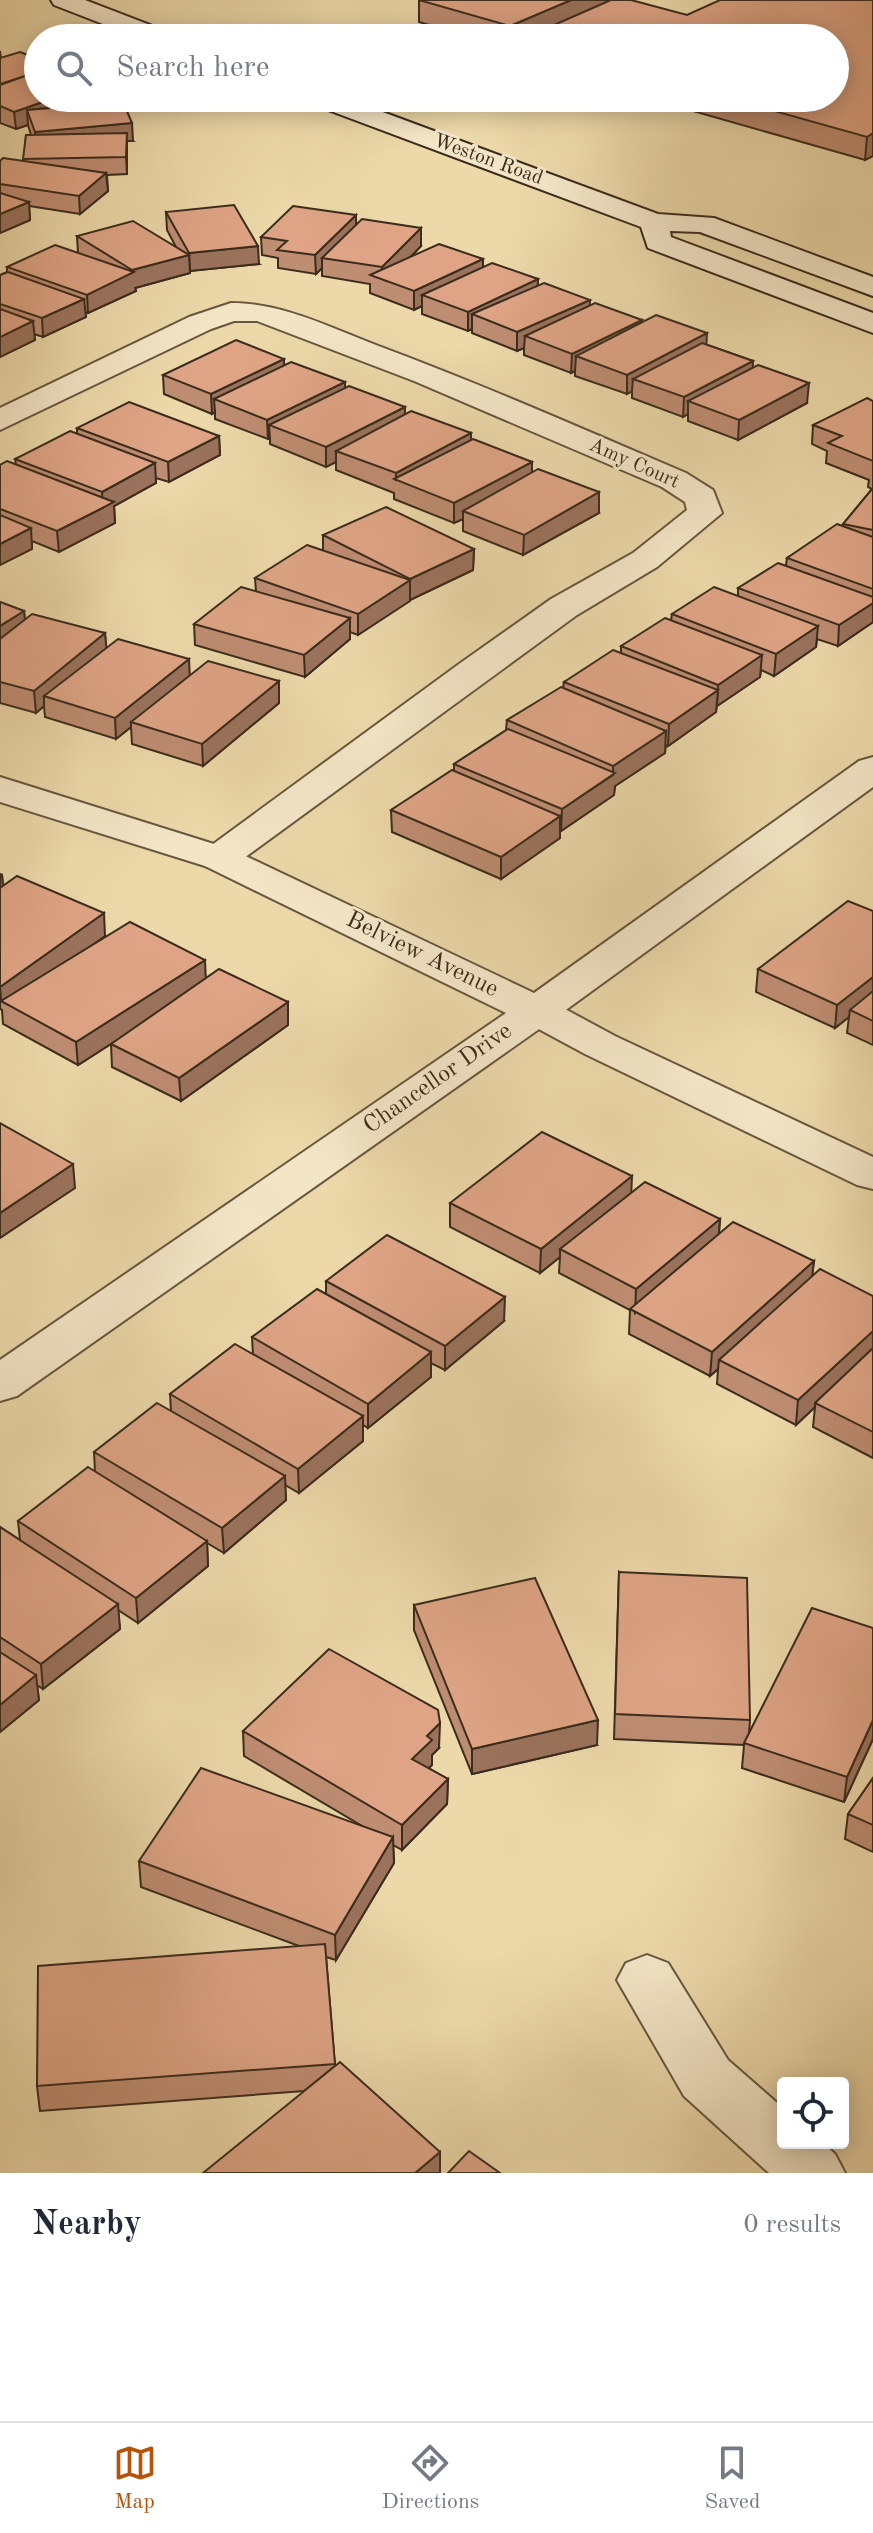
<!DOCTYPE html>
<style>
:root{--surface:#fff;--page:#f6f6f7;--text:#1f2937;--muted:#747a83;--line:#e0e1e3;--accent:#b45309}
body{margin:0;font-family:"Old Standard TT",serif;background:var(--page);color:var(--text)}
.controls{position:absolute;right:24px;bottom:24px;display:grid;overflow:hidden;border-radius:8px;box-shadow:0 4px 20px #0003}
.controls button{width:72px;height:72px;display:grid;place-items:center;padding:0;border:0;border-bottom:2px solid var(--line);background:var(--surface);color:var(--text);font:40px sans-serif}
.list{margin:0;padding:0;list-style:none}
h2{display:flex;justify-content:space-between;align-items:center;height:104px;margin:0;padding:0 32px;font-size:34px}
h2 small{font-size:26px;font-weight:400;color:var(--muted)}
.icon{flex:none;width:44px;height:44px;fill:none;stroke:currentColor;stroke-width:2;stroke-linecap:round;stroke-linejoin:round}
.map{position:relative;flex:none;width:873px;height:2173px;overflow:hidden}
.search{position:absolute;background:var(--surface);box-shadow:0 4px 20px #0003;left:24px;right:24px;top:24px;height:88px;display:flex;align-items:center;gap:20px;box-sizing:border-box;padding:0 28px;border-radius:44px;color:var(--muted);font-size:30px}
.sheet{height:248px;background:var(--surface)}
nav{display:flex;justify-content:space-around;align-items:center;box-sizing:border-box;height:112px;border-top:2px solid var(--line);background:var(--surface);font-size:22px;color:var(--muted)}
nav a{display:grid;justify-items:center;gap:4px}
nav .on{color:var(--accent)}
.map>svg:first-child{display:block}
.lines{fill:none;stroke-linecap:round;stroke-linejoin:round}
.minor-casing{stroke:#67573f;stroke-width:4}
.tertiary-casing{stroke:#67573f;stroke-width:4}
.secondary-casing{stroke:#3b2c1c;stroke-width:4}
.minor{fill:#f3e6c7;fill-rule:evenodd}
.tertiary{fill:#f3e6c7;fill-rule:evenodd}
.secondary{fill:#f3e6c7;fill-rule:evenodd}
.wall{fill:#bf8d72;stroke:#3b2c1c;stroke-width:2}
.shaded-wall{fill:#9b735d;stroke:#3b2c1c;stroke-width:2}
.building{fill:#dea485;stroke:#3b2c1c;stroke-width:2}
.labels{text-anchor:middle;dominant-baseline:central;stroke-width:6;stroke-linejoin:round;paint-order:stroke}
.far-street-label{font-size:20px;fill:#3b2c1c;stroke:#f3e6c7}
.street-label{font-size:24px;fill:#3b2c1c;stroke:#f3e6c7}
</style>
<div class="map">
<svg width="873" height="2173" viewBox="0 0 873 2173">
<rect width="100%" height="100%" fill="#ecd8a9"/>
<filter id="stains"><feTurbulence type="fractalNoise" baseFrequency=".0025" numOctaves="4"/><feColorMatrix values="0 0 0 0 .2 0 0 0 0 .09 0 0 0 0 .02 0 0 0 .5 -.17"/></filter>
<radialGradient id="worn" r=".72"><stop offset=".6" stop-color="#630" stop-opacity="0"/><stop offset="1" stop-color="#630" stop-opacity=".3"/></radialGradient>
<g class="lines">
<defs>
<g id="minor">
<path d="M231,303C282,303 329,327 376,345C481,384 583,429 686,473L713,490L722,513L657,567L577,615L233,866L219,870L205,866L199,858L205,850L459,664L551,599L633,553L687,510L685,502L662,487L414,381L257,321H234L211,329L0,430V408L189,317Z"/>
<path d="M537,998L552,1002L615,1036L873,1157V1189L857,1185L585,1054L522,1020L516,1011L522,1002Z"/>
<path d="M647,1955L668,1963L728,2060L783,2108V2143H823L835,2154L845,2173H769L684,2096L617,1980L626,1963Z"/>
</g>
<path id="tertiary" d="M873,757V787L552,1020L17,1396L0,1401V1360L506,1013L205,866L0,802V777L233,850L534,993L859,761Z"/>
<g id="secondary">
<path d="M51,0H85L171,33L175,38H139L54,5Z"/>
<path d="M308,98H345L658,214L714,218L873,277V296L700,232L670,231L671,237L873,313V333L648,248L641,227L312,104Z"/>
</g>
</defs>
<use href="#minor" class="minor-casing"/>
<use href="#tertiary" class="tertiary-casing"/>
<use href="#secondary" class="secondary-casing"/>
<use href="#minor" class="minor"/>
<use href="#tertiary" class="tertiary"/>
<use href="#secondary" class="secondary"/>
</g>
<g class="wall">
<path d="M419,0L687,15L873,0V156L865,160L686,109V101L676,98H835V38H474L419,22Z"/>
<path d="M0,51L1,58L38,98H84L85,105L133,141H127V174L107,175L108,191L80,214L29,206L30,220L0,233V161H24L26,135H31L28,125L16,129L0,123Z"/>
<path d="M166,212L259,264L190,271V273L135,288L136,291L88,313L85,312L86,317L43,337L34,334L35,340L0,357V275L7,272V267L78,253L77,236L176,247L167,230Z"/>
<path d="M356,225L421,246L411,257L483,259V268L538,279L537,286L590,305L642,322L753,361L752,368L807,403L738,440L688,421V414L683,417L632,398V391L627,394L575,376V371L571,373L524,355V348L517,351L472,333V329L468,331L422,314V306L414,310L370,293V284L322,276V268L316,274L278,268V258L262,255L261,237Z"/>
<path d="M284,359V366L345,388L405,414L471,433V440L532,462V473L599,513L523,555L463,531V519L454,523L394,499V493L336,470V462L326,467L270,444V439H268L215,419V412L212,414L164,394L163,375Z"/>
<path d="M873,401V622L838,646L817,639L816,647L774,676L761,670L760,677L717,706L716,712L668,746L666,745L665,753L615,786L614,795L561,831H560V838L501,879L392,832L391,810L454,772V764L506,730L507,720L563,688L564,682L621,653V646L671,620L672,614L738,596V588L786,565L787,558L843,526V524L872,489L868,487L869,480L826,463L827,451L812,444L813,425Z"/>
<path d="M77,428L219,436L220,455L169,482L156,478V483L114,506L115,523L59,552L32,541V549L0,565V465H16L15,459L77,434Z"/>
<path d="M323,535L474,549L473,570L410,600L358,635L350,632V639L305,677L195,645L194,624L256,592L255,578L323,550Z"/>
<path d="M0,602L24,611L25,619L105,633L106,647L190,675L279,681V703L203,766L132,744L131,727L116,739L45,717L44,706L36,713L0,703Z"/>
<path d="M0,874L2,875L3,886L105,936L93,945L288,1002V1025L181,1101L112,1067L111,1044L78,1065L3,1024L2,1010L0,1009Z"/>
<path d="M873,911V1045L847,1033L849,1017L835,1028L756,992L758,969Z"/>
<path d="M631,1193L720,1219L719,1234L814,1261L812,1276L873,1296V1458L813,1427L815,1407L796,1425L717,1384L718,1369L710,1376L629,1334L630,1310L559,1273L560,1257L540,1273L450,1227V1203Z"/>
<path d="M326,1281L504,1321L445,1370L431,1363V1377L368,1428L363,1425V1441L299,1493L285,1485L286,1500L224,1553L207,1543L208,1566L138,1623L118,1610L120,1629L43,1689L37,1685L39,1700L0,1732V1527L20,1540L18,1521L95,1472L94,1452L171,1411L170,1394L253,1355L252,1337L326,1294Z"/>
<path d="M619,1572L750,1720L749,1734L873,1628V1739L844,1802L742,1768L744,1745L614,1739Z"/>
<path d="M414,1605L597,1745L472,1774L414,1630Z"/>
<path d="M243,1731L439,1748L432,1755V1765L428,1768L448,1779L447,1804L402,1850L393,1845L394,1863L336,1960L326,1957L335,2066L304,2091L40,2111L37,2086L299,1946L141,1887L139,1861L362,1826L244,1756Z"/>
<path d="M873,1778V1852L845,1839L848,1814Z"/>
</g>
<g class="shaded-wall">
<path d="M571,0H622L531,35V38H510V26Z"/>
<path d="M54,98H84L85,105L27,110L28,125L16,129L14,112Z"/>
<path d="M132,123L133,141H127V174L126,157L36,149L35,132Z"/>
<path d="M873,133V156L865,160L867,137Z"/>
<path d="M106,173L108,191L80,214L79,196Z"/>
<path d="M29,202L30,220L0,233V214Z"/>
<path d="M356,215V234L322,258V268L316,274L315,255Z"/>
<path d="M421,228V246L387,281L382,279V267Z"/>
<path d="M258,246L259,264L190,271L189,253Z"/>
<path d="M189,255L190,273L135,288L136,291L88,313L87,295L132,270Z"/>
<path d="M483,259V278L422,295V306L414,310V291Z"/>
<path d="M538,279L537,298L472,314V329L468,331V312Z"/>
<path d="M84,299L86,317L43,337L42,318Z"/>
<path d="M590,300L589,319L525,336L524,348L517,351V332Z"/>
<path d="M642,320L641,339L576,356L575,371L571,373L572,354Z"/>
<path d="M33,321L35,340L0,357V337Z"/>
<path d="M707,333L706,352L633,379L632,391L627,394V375Z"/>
<path d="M284,359V378L214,399L215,412L212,414L211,394Z"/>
<path d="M753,361L752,381L688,401V414L683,417L684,397Z"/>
<path d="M345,382V402L269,425L270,439H268L267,420Z"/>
<path d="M809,383L807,403L738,440L739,420Z"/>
<path d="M405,407V427L336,451V462L326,467V447Z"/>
<path d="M471,433V453L396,480V473Z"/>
<path d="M219,436L220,455L169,482L168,462Z"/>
<path d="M532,462V482L463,511V519L454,523V503Z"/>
<path d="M155,463L156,483L114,506L115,523L59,552L57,531L103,508L102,492Z"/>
<path d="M599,492V513L523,555L524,535Z"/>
<path d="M31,528L32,549L0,565V544Z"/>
<path d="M474,549L473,570L410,600V579Z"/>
<path d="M410,580V601L358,635V614Z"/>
<path d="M873,603V622L838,646L839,625Z"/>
<path d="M24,611L26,632L0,649V626Z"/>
<path d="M350,618V639L305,677L304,655Z"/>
<path d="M818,626L816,647L774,676L776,654Z"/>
<path d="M105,633L107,655L44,696V706L36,713L34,691Z"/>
<path d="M762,655L760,677L717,706L718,685Z"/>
<path d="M189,659L190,680L131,722V727L116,739L115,718Z"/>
<path d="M279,681V703L203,766L202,744Z"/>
<path d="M718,690L716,712L668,746L669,724Z"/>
<path d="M666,731L665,753L615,786L614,795L561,831L562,809L613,775V766Z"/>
<path d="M560,816V838L501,879V857Z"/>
<path d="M2,875L4,897L0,900V876Z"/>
<path d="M104,913L105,936L9,1005L1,1001L0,987Z"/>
<path d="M205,960L206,983L78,1065L76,1042Z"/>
<path d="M873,977V998L850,1010L849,1017L835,1028L837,1005Z"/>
<path d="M288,1002V1025L181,1101L179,1078Z"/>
<path d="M73,1164L75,1188L0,1238V1213Z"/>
<path d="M632,1176L631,1200L560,1249V1257L540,1273L541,1249Z"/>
<path d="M720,1219L718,1243L635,1313L636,1289Z"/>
<path d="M814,1261L811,1285L719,1360L718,1369L710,1376L712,1352Z"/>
<path d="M505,1297L504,1321L445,1370V1346Z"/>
<path d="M873,1331V1352L815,1403V1407L796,1425L798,1400Z"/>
<path d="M431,1352V1377L368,1428V1404Z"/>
<path d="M363,1416V1441L299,1493L298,1469Z"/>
<path d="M285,1476L286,1500L224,1553L222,1528Z"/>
<path d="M207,1541L208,1566L138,1623L136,1598Z"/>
<path d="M118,1604L120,1629L43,1689L41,1664Z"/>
<path d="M36,1675L39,1700L0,1732V1705Z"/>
<path d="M598,1720L597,1745L472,1774V1749Z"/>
<path d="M873,1720V1739L844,1802L847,1777Z"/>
<path d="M440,1723L439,1748L432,1755V1765L412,1784V1759L427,1736Z"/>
<path d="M448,1779L447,1804L402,1850V1825Z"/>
<path d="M393,1837L394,1863L336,1960L335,1935Z"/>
<path d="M440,2152V2173H415Z"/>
</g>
<g class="building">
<path d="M419,0H571L510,26Z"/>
<path d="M611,0H631L687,15L720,0H873V133L867,137L728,98H835V38H543L531,35Z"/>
<path d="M20,52L38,59V98H54L14,112L0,106V85L25,76L0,84V58Z"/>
<path d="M123,102L132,123L35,132L27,110Z"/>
<path d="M127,133L126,157L23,159L26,135Z"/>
<path d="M3,158L106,173L79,196L0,184V161Z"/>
<path d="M0,193L29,202L0,214Z"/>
<path d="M234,205L258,246L189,253L166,212Z"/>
<path d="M293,206L356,215L315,255L277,250L287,241L261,237Z"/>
<path d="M362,219L421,228L382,267L322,258Z"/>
<path d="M133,221L189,255L132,270L77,236Z"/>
<path d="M439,244L483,259L414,291L370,275Z"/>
<path d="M55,245L134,272L87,295L7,267Z"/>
<path d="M492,263L538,279L468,312L422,295Z"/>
<path d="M8,272L84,299L42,318L0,304V275Z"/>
<path d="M544,283L590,300L517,332L472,314Z"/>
<path d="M595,303L642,320L572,354L525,336Z"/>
<path d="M0,309L33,321L0,337Z"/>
<path d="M656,315L707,333L627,375L576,356Z"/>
<path d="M236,340L284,359L211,394L163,375Z"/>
<path d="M702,343L753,361L684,397L633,379Z"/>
<path d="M291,362L345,382L267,420L214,399Z"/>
<path d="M758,365L809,383L739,420L688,401Z"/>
<path d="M349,386L405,407L326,447L269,425Z"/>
<path d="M867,398L873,401V461L828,443L842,436L813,425Z"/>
<path d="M129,402L219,436L168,462L77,428Z"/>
<path d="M411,411L471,433L396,473L336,451Z"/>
<path d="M70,431L155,463L102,492L15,459Z"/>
<path d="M473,439L532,462L454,503L394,479Z"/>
<path d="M7,461L114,502L57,531L0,509V465Z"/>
<path d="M538,469L599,492L524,535L463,511Z"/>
<path d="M873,488V530L843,524Z"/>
<path d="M386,507L474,549L410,579L323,535Z"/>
<path d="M0,515L31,528L0,544Z"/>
<path d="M837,524L873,537V589L787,558Z"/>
<path d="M307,545L410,580L358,614L255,578Z"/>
<path d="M778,563L873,597V603L839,625L738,588Z"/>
<path d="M241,587L350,618L304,655L194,624Z"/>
<path d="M714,587L818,626L776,654L672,614Z"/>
<path d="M0,602L24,611L0,626Z"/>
<path d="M32,614L105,633L34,691L0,682V639Z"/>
<path d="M665,618L762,655L718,685L621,646Z"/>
<path d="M118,639L189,659L115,718L44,696Z"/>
<path d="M613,650L718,690L669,724L564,682Z"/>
<path d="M208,661L279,681L202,744L131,722Z"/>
<path d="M561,687L666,731L613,766L507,720Z"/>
<path d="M508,729L615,773L562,809L454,764Z"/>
<path d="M452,770L560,816L501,857L391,810Z"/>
<path d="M17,876L104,913L0,987V888Z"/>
<path d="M848,901L873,911V977L837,1005L758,969Z"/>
<path d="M130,922L205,960L76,1042L1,1001Z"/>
<path d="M219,969L288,1002L179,1078L111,1044Z"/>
<path d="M873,991V1021L850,1010Z"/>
<path d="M0,1123L73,1164L0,1213Z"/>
<path d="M542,1132L632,1176L541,1249L450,1203Z"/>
<path d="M645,1182L720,1219L636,1289L560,1249Z"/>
<path d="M733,1222L814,1261L712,1352L630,1309Z"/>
<path d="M387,1235L505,1297L445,1346L326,1281Z"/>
<path d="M820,1269L873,1296V1331L798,1400L719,1360Z"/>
<path d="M317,1289L431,1352L368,1404L252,1337Z"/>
<path d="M235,1344L363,1416L298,1469L170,1394Z"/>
<path d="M873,1348V1432L815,1403Z"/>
<path d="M157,1403L285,1476L222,1528L94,1452Z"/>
<path d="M88,1467L207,1541L136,1598L18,1521Z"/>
<path d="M0,1527L118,1604L41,1664L0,1637Z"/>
<path d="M619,1572L747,1578L750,1720L615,1714Z"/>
<path d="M535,1578L598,1720L472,1749L414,1605Z"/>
<path d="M812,1608L873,1628V1720L847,1777L744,1743Z"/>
<path d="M329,1649L438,1710L440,1723L427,1736L432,1740L412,1759L448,1779L402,1825L243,1731Z"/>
<path d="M0,1652L36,1675L0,1705Z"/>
<path d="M201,1768L393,1837L335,1935L139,1861Z"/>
<path d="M873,1778V1825L848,1814Z"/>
<path d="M325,1944L335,2064L37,2086L38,1966Z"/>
<path d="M340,2062L440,2152L415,2173H203Z"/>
<path d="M469,2151L500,2173H448Z"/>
</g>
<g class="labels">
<g class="far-street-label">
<text transform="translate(488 160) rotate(20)">Weston Road</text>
<text transform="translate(634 464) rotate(24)">Amy Court</text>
</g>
<g class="street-label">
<text transform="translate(422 955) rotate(26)">Belview Avenue</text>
<text transform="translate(438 1079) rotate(-35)">Chancellor Drive</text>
</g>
</g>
<rect width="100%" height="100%" filter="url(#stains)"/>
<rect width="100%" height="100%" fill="url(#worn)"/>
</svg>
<div class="controls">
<button><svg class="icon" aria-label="locate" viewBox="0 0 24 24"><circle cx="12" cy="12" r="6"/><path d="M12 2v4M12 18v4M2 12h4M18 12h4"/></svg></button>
</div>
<div class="search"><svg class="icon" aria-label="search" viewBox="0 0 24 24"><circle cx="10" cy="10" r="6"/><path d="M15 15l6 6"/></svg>Search here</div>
</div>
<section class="sheet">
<h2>Nearby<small>0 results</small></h2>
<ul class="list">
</ul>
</section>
<nav>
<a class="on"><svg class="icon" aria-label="map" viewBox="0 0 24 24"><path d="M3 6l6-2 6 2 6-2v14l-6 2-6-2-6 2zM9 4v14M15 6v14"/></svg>Map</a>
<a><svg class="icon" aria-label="directions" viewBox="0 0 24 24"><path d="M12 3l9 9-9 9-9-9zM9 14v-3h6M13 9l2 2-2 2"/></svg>Directions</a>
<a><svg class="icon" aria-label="saved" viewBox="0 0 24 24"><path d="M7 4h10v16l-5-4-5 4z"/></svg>Saved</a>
</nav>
